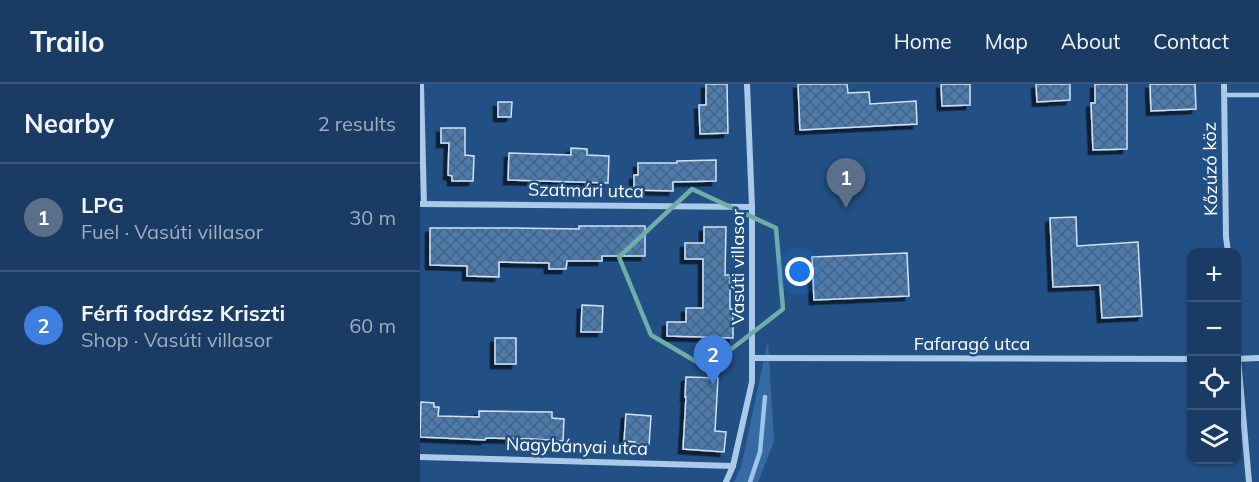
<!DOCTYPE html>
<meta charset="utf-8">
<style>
:root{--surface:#1a3c64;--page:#27476d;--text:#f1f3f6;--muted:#9fadbf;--line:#385678;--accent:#8abfa5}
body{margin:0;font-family:Mulish,sans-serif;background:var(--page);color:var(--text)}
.controls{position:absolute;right:18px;bottom:18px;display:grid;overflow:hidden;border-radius:12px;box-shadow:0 2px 4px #0004}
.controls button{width:54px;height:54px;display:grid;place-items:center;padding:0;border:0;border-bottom:2px solid var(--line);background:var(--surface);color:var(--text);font:30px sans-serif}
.you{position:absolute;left:380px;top:188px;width:21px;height:21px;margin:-15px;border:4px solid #fff;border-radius:50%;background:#1a73e8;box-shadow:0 0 0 9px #1a73e833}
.badge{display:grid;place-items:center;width:39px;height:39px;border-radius:50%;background:var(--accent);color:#fff;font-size:20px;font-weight:700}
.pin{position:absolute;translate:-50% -50px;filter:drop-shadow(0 2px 3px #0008)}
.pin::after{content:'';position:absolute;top:32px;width:21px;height:18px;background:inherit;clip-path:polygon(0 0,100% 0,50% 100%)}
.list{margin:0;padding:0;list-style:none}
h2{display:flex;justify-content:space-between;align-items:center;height:78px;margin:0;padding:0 24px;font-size:26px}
h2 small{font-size:20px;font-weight:400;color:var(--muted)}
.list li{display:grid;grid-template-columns:39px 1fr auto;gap:18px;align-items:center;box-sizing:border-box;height:108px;padding:0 24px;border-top:2px solid var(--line)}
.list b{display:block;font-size:22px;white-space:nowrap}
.list p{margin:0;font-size:20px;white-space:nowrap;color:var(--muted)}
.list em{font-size:20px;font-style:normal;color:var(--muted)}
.icon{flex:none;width:33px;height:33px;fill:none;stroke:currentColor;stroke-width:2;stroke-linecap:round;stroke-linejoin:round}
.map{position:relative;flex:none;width:839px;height:398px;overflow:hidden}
header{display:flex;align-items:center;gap:36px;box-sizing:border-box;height:84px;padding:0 30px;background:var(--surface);border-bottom:2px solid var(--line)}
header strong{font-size:28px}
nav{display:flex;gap:33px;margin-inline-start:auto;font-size:21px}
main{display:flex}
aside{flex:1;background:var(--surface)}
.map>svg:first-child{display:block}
.green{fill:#366aa2}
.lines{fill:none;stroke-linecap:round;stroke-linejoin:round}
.stream{stroke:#9fc4ea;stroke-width:4.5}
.building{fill:url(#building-cross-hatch);stroke:#d0e2f7;stroke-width:1.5;filter:url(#shadow)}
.service{stroke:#abc9e9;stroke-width:4.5}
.minor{stroke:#abc9e9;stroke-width:6}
.marked{fill:none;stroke:#6fada8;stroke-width:4.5;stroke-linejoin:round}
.labels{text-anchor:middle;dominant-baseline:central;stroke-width:5;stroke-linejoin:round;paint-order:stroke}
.street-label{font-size:18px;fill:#fff;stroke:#225085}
</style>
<header>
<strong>Trailo</strong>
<nav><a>Home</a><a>Map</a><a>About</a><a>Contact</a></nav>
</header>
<main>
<aside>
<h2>Nearby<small>2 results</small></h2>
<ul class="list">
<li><span class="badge" style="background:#5c6f8a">1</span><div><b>LPG</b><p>Fuel · Vasúti villasor</p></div><em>30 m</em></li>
<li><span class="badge" style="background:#3f7fe0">2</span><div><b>Férfi fodrász Kriszti</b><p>Shop · Vasúti villasor</p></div><em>60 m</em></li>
</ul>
</aside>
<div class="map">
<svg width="839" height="398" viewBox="0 0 839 398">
<defs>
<pattern id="building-cross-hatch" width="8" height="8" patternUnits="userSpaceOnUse" patternTransform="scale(1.5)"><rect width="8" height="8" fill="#4b7aad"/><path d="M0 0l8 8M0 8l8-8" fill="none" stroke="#4c637c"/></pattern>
<filter id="shadow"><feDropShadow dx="-4.5" dy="4.5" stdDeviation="0" flood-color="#0009"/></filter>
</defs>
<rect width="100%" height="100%" fill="#225085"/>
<path class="green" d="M348,257L354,357L338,398H314L321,383Z"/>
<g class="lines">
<path class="stream" d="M330,398L340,368L345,313"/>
</g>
<g class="building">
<path d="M286,0H307L308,49L280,50L279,21H286Z"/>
<path d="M378,0H427L428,9L449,8L450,20L496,17L497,40L380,46Z"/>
<path d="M521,0H550V21L522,22Z"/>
<path d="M616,0H650V16L617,18Z"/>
<path d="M675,0H707V65L673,66L671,19H675Z"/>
<path d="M730,0H775L776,25L731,27Z"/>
<path d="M78,18H92L91,33H78Z"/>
<path d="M21,44H45V71L54,72L53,97H32V92L28,91L29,59H21Z"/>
<path d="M151,64L167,65V71L189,72L188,99L88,96L89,69L151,71Z"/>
<path d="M296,76V97L253,98V107L214,106V91H218V79H257V77Z"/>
<path d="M656,133L657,162L718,158L722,232L682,234L680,201L633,203L630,134Z"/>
<path d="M159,142H225V172H182V177H147L146,185H129V179L79,178V193L47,192V182L10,181V144H94L159,145Z"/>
<path d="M284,143H306L305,191H310V225H313V254L247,252V238H266V224H283V175H265V159H284Z"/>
<path d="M487,169L489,212L394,216L392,173Z"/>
<path d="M162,221L183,222L182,248H161Z"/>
<rect x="75" y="254" width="21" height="26"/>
<path d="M266,293L298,294L295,347L306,348L304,368L263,365L266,313H265Z"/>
<path d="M1,318L14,319V323H19L18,332L59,333V327L132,328V334L144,335L143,357L114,355L66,354L65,356L0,353Z"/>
<path d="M206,330L231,332L229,361L214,360L215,358L204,357Z"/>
</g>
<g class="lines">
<path class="service" d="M804,11H839"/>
<g class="minor">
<path d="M1,0L4,120"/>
<path d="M804,0L806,153L808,168"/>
<path d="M0,120L332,123"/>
<path d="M816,252L829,398"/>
<path d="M332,274L772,275"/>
<path d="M816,275L839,274"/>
<path d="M0,373L313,382"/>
<path d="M306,398L313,382L332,298V123L327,0"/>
</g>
</g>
<path class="marked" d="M272,105L356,144L363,225L287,284L231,251L199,173Z"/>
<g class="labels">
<g class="street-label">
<text transform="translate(790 85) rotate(-91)">Kőzúzó köz</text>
<text transform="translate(166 106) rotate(1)">Szatmári utca</text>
<text transform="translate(317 183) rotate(-90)">Vasúti villasor</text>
<text x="552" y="259">Fafaragó utca</text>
<text transform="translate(157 362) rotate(2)">Nagybányai utca</text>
</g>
</g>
</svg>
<div class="controls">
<button>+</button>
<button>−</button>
<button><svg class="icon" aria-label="locate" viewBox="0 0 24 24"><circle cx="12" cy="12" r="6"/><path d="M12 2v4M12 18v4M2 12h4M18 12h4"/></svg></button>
<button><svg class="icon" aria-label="layers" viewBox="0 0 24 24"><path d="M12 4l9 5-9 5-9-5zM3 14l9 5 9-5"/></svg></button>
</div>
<div class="you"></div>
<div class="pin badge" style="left:426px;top:124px;background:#5c6f8a">1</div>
<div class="pin badge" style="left:293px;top:301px;background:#3f7fe0">2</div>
</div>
</main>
